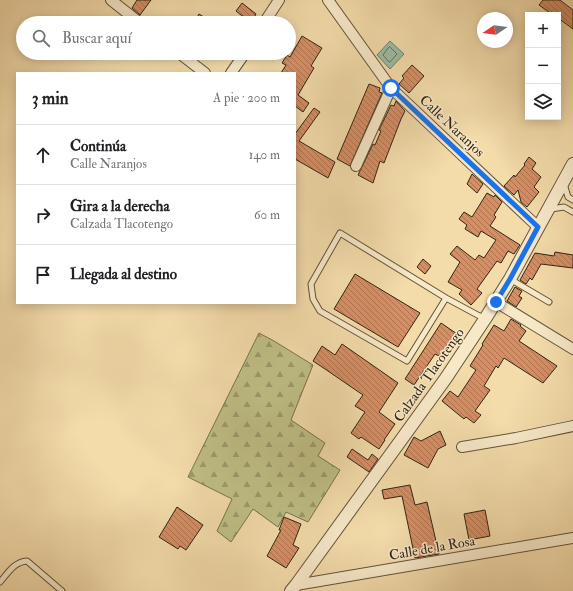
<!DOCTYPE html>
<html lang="es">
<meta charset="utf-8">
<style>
:root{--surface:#fff;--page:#f2f2f2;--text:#202124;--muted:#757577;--line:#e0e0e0}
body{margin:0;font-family:"IM FELL Double Pica",serif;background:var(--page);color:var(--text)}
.controls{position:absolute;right:12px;top:12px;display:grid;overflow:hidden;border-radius:0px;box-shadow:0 2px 10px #0003}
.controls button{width:36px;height:36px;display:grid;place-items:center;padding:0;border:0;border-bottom:1px solid var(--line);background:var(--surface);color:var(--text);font:20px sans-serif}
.compass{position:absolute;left:477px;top:12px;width:36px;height:36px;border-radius:50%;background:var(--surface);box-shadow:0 2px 10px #0003;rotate:257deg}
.stop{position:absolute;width:12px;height:12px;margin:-9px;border:3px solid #1a73e8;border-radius:50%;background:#fff}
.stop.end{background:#1a73e8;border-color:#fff;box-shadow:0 1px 4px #0008}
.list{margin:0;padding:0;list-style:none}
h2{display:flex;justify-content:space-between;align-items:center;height:52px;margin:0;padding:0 16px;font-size:17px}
h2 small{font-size:13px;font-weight:400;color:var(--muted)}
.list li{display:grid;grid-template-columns:26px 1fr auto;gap:12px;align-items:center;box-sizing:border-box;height:60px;padding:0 16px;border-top:1px solid var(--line)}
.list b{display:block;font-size:15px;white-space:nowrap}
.list p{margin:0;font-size:13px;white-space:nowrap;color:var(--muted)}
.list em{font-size:13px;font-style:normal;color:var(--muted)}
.icon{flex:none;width:22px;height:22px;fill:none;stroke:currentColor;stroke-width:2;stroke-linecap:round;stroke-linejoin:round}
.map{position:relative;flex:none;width:573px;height:591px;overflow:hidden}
.search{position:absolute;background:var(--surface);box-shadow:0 2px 10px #0003;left:16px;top:16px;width:280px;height:44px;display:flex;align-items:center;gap:10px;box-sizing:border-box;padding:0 14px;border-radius:22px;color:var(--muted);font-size:15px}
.panel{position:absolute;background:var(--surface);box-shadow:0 2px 10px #0003;left:16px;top:72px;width:280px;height:232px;border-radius:0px}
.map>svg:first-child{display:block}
.forest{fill:url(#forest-firs);stroke:#78724e}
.water{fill:#9cbca5;stroke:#717f6b}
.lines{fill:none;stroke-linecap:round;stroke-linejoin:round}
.shore{stroke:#66705d;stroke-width:1}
.building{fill:url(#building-back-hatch);stroke:#312415}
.service-casing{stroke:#62523a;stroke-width:7}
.minor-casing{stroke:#62523a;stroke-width:12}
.tertiary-casing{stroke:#62523a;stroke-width:14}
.service{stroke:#f7e8c8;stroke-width:5}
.minor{stroke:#f7e8c8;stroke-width:10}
.tertiary{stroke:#f7e8c8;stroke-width:12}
.route{stroke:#1a73e8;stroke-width:5}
.labels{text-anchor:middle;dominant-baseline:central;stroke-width:3;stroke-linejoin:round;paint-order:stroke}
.street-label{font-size:14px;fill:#312415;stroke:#f7e8c8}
</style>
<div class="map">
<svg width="573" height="591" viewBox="0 0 573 591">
<defs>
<pattern id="forest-firs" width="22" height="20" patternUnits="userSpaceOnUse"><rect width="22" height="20" fill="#bfbf86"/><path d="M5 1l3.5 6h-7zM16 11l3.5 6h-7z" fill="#9c9b6c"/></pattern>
<pattern id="building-back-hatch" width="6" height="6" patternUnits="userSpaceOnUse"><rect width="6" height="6" fill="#d68e64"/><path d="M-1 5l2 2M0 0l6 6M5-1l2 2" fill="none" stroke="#ae7451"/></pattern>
</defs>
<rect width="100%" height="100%" fill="#f3dbaa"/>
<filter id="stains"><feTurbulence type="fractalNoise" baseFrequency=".005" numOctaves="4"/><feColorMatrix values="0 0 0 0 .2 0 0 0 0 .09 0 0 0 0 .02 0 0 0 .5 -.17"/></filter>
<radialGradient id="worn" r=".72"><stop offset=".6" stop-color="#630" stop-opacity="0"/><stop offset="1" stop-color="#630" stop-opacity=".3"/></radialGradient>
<path class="forest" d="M259,333L274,341L313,365L291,420L325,443L318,456L340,470L308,522L286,512L278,527L253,509L231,542L217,531L232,499L188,477Z"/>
<path class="water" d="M390,41L404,54L390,69L377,55Z"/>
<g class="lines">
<path class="shore" d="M390,47L397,54L390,62H389L383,55L388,48Z"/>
</g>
<g class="building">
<path d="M137,0H151L140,15L132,8Z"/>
<path d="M543,0H560L573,10V29L558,18V15H553L539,5Z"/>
<path d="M242,3L256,14L251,23L236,11Z"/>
<path d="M199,14L213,23H194Z"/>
<path d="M302,36L322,48L311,66L314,68L298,95L309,103L303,112L295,106V73H281L286,65L282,63L287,55L290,57Z"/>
<path d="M412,65L424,76L409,93L399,84L404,78L402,76Z"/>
<path d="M369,84L380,88L379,92L382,93L350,166L337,159Z"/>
<path d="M396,101L405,111L401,119L384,163L380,161L373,183L358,175L373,144L375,145L381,131L379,130L391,105L394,106Z"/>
<path d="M314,108L320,112L299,141L335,162L328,178L295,159V134Z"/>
<path d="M529,157L536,163L532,169L541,177L534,187L539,192L527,207L521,202L518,190L514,195L504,186L514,175L515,177L525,165L524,164Z"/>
<path d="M472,174L483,184L477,193L467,184Z"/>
<path d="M487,193L494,197L495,195L502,202L494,215L496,217L490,226L520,245L514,254L508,251L501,263L497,261L477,289L482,293L471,305L459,294L462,290L448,282L460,262L450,254L457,246L475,260L479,255L484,258L496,240L481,231L478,237L465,229L467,225L459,219L464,212L472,217Z"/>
<path d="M555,252L573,255V268L541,264L532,280L530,278L526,284L520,280L535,253L554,256Z"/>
<path d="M423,259L431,266L425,274L417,267Z"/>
<path d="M355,274L420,313L398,347L334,309Z"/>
<path d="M515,287L522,291L519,296L522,298L516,307L507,301Z"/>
<path d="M511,319L521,325L520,326L526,331L519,341L557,366L543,383L504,358L498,368L496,366L484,386L490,390L475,411L481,415L474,423L466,417L464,419L442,401L450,391L458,397L476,370L470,366L483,345L482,344L494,325L504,331Z"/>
<path d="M441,323L460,336L449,355L446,353L443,358L435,354L414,385L405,379Z"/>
<path d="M342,344L398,383L379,412L395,424L384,440H385L379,449L361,437L359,439L351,433L365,412L355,406L363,395L325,369L313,361L322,346L335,355Z"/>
<path d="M440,431L446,445L438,449L428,468L404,455L414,437L421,441Z"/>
<path d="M352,449L368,460L372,454L378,459L369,472L347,457Z"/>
<path d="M410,485L415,505L427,502L439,554L415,558L402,496L384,499L382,490Z"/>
<path d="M177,507L203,525L186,550L180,546L178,549L159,537Z"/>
<path d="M485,510L490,536L469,540L464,514Z"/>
<path d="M284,517L301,524L293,545L299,548L286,568L267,556L281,530H279Z"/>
</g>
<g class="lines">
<defs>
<g id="service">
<path d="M564,184L568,197L573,200"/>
<path d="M551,209L564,207L573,212"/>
<path d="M510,279L549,302"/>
<path d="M446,298L407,361L320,311L313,299L311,284L340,233L446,298L485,319"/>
<path d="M0,582C8,573 14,562 27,561L62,591"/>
</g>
<g id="minor">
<path d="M111,0L140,23"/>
<path d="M328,0L391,88L538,227"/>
<path d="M264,23L279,0"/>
<path d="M179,53L205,73"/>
<path d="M231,73L245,53"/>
<path d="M356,166L391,88"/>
<path d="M496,302L573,349"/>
<path d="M462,447L516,438L573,426"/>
<path d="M296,585L573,538"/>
</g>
<path id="tertiary" d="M291,591L296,585L446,378L485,319L510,279L573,164"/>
</defs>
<use href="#service" class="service-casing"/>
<use href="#minor" class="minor-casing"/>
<use href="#tertiary" class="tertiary-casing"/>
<use href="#service" class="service"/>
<use href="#minor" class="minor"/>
<use href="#tertiary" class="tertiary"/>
</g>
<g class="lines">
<path class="route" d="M391,88L538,227L510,279L496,302"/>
</g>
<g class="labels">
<g class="street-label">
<text transform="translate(452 126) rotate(43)">Calle Naranjos</text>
<text transform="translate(429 375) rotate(-55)">Calzada Tlacotengo</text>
<text transform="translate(432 548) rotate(-10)">Calle de la Rosa</text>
</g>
</g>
<rect width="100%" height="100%" filter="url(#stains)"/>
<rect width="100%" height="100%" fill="url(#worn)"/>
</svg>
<div class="controls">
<button>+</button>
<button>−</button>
<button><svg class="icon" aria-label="layers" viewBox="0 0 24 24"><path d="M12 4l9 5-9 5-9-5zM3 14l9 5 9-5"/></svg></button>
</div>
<svg class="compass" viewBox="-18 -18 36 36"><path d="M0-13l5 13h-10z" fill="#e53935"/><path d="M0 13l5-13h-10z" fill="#757577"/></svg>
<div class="stop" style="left:391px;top:88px"></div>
<div class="stop end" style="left:496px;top:302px"></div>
<div class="search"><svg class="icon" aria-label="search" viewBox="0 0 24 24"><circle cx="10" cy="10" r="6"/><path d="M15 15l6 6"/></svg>Buscar aquí</div>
<section class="panel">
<h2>3 min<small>A pie · 200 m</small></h2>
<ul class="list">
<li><svg class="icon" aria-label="ahead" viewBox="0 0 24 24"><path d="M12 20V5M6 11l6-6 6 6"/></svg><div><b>Continúa</b><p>Calle Naranjos</p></div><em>140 m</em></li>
<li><svg class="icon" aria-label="right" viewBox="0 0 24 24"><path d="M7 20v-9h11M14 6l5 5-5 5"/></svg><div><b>Gira a la derecha</b><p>Calzada Tlacotengo</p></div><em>60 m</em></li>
<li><svg class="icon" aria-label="arrive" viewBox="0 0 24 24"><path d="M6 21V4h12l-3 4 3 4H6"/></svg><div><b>Llegada al destino</b></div></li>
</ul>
</section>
</div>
